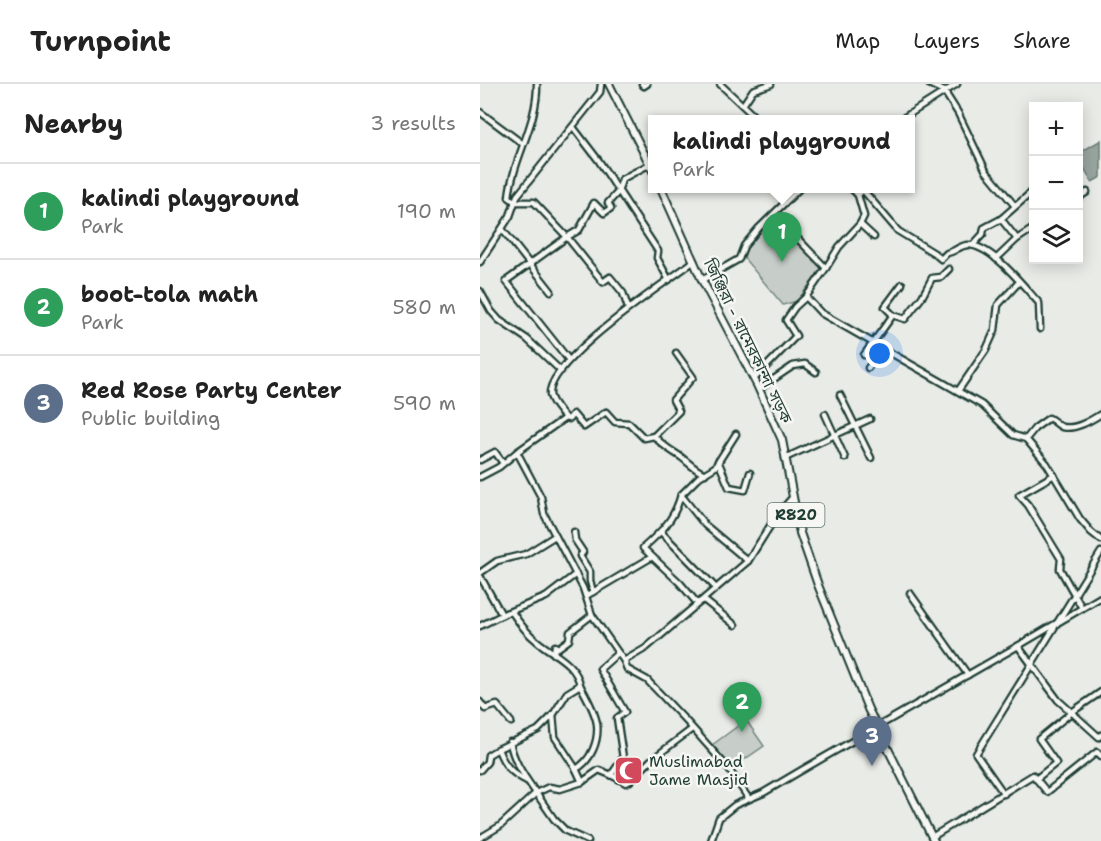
<!DOCTYPE html>
<meta charset="utf-8">
<style>
:root{--surface:#fff;--page:#f2f2f2;--text:#222;--muted:#767676;--line:#e0e0e0;--accent:#0b8043}
body{margin:0;font-family:"Shantell Sans","Noto Sans Bengali",sans-serif;background:var(--page);color:var(--text)}
.controls{position:absolute;right:18px;top:18px;display:grid;overflow:hidden;border-radius:0px;box-shadow:0 3px 15px #0003}
.controls button{width:54px;height:54px;display:grid;place-items:center;padding:0;border:0;border-bottom:2px solid var(--line);background:var(--surface);color:var(--text);font:30px sans-serif}
.you{position:absolute;left:400px;top:270px;width:21px;height:21px;margin:-15px;border:4px solid #fff;border-radius:50%;background:#1a73e8;box-shadow:0 0 0 9px #1a73e833}
.badge{display:grid;place-items:center;width:39px;height:39px;border-radius:50%;background:var(--accent);color:#fff;font-size:20px;font-weight:700}
.pin{position:absolute;translate:-50% -50px;filter:drop-shadow(0 2px 3px #0008)}
.pin::after{content:'';position:absolute;top:32px;width:21px;height:18px;background:inherit;clip-path:polygon(0 0,100% 0,50% 100%)}
.popup{position:absolute;left:168px;top:31px;width:267px;height:78px;box-sizing:border-box;display:grid;place-content:center;border-radius:0px;background:var(--surface);filter:drop-shadow(0 2px 4px #0005);font-size:20px;white-space:nowrap;color:var(--muted)}
.popup b{font-size:22px;color:var(--text)}
.popup::after{content:'';position:absolute;left:50%;top:100%;margin-left:-12px;border:12px solid transparent;border-top-color:var(--surface)}
.list{margin:0;padding:0;list-style:none}
h2{display:flex;justify-content:space-between;align-items:center;height:78px;margin:0;padding:0 24px;font-size:26px}
h2 small{font-size:20px;font-weight:400;color:var(--muted)}
.list li{display:grid;grid-template-columns:39px 1fr auto;gap:18px;align-items:center;box-sizing:border-box;height:96px;padding:0 24px;border-top:2px solid var(--line)}
.list b{display:block;font-size:22px;white-space:nowrap}
.list p{margin:0;font-size:20px;white-space:nowrap;color:var(--muted)}
.list em{font-size:20px;font-style:normal;color:var(--muted)}
.icon{flex:none;width:33px;height:33px;fill:none;stroke:currentColor;stroke-width:2;stroke-linecap:round;stroke-linejoin:round}
.map{position:relative;flex:none;width:621px;height:757px;overflow:hidden}
header{display:flex;align-items:center;gap:36px;box-sizing:border-box;height:84px;padding:0 30px;background:var(--surface);border-bottom:2px solid var(--line)}
header strong{font-size:28px}
nav{display:flex;gap:33px;margin-inline-start:auto;font-size:21px}
main{display:flex}
aside{flex:1;background:var(--surface)}
.map>svg:first-child{display:block}
.green{fill:#c7cec9;stroke:#73867e;stroke-width:1.5}
.water{fill:#99a6a0;stroke:#687c75;stroke-width:1.5}
.lines{fill:none;stroke-linecap:round;stroke-linejoin:round}
.minor-casing{stroke:#1f3d34;stroke-width:9}
.major-casing{stroke:#1f3d34;stroke-width:10}
.minor{stroke:#f6f6f2;stroke-width:4.5}
.major{stroke:#f6f6f2;stroke-width:6}
.labels{text-anchor:middle;dominant-baseline:central;stroke-width:5;stroke-linejoin:round;paint-order:stroke}
.shield{fill:#f6f6f2;stroke:#60746d;stroke-width:1.5}
.shield-label{font-size:15px;font-weight:bold;fill:#1f3d34}
.street-label{font-size:16px;fill:#1f3d34;stroke:#f6f6f2}
.poi-label{font-size:16px;fill:#1f3d34;stroke:#f6f6f2;text-anchor:start}
</style>
<header>
<strong>Turnpoint</strong>
<nav><a>Map</a><a>Layers</a><a>Share</a></nav>
</header>
<main>
<aside>
<h2>Nearby<small>3 results</small></h2>
<ul class="list">
<li><span class="badge" style="background:#2e9e5b">1</span><div><b>kalindi playground</b><p>Park</p></div><em>190 m</em></li>
<li><span class="badge" style="background:#2e9e5b">2</span><div><b>boot-tola math</b><p>Park</p></div><em>580 m</em></li>
<li><span class="badge" style="background:#5c6f8a">3</span><div><b>Red Rose Party Center</b><p>Public building</p></div><em>590 m</em></li>
</ul>
</aside>
<div class="map">
<svg width="621" height="757" viewBox="0 0 621 757">
<rect width="100%" height="100%" fill="#e9ebe7"/>
<filter id="ink" filterUnits="userSpaceOnUse"><feTurbulence type="fractalNoise" baseFrequency=".0167" numOctaves="2"/><feDisplacementMap in="SourceGraphic" scale="12" xChannelSelector="R" yChannelSelector="G"/><feConvolveMatrix kernelMatrix="1 2 1 2 8 2 1 2 1" color-interpolation-filters="sRGB"/></filter>
<g filter="url(#ink)">
<g class="green">
<path d="M295,133L343,183L317,217L303,221L263,173L271,157Z"/>
<path d="M266,636L284,662L252,684L232,661Z"/>
</g>
<path class="water" d="M621,56V93L612,98L599,75V69Z"/>
<g class="lines">
<defs>
<g id="minor">
<path d="M57,0C58,39 33,74 29,113L35,118H54L87,153L99,146L114,119L124,129L131,124L128,119L138,108L142,95L170,80"/>
<path d="M162,0L164,2L167,0"/>
<path d="M240,0L278,36"/>
<path d="M449,0L464,7L478,29L506,87L535,122"/>
<path d="M263,21L273,6L291,0"/>
<path d="M0,28L43,60"/>
<path d="M420,36L477,0"/>
<path d="M93,43L119,77L178,167L177,174L189,196"/>
<path d="M598,87H600"/>
<path d="M371,104L378,111"/>
<path d="M598,114L607,108"/>
<path d="M294,130L346,184L326,213L341,229L502,321L533,351L546,355L567,380L600,435L611,448L621,456"/>
<path d="M521,135L537,155"/>
<path d="M380,140L394,153"/>
<path d="M22,145L71,207"/>
<path d="M493,161L503,150L504,144L521,135L554,106"/>
<path d="M516,175L537,155L554,144"/>
<path d="M0,178L30,132L37,112L120,8L121,0"/>
<path d="M346,184L359,163L380,140L384,132L378,111L383,106L418,147L454,169L461,175L467,169C475,168 480,161 488,161C512,161 544,203 559,219L560,245"/>
<path d="M222,196L259,175L264,162L279,144L320,104"/>
<path d="M422,200L405,223L413,231L425,235L442,213L452,194L461,193L469,185"/>
<path d="M0,207L11,227L19,236L47,255L81,287"/>
<path d="M384,271L413,231"/>
<path d="M88,275L26,197L87,153L123,198L130,193L143,209L148,224"/>
<path d="M388,284L403,265"/>
<path d="M274,295L316,252L306,236L315,223L326,213"/>
<path d="M279,305L313,282L325,280L336,288"/>
<path d="M478,307L506,266L515,246L518,221L539,198"/>
<path d="M360,311L391,374"/>
<path d="M345,330L365,374"/>
<path d="M85,334L89,335L93,330L104,343L126,328L135,338L149,339L164,354L174,352C184,363 189,365 201,373C209,379 215,386 225,390"/>
<path d="M256,350L235,383L219,393L201,411L225,441L268,477"/>
<path d="M174,352L199,327L193,316L213,293L196,269"/>
<path d="M546,355L555,344L569,334C575,337 577,341 582,343C595,346 610,337 621,330"/>
<path d="M37,368L85,334C80,327 72,320 70,311C66,277 187,198 214,177"/>
<path d="M305,374L390,335"/>
<path d="M0,376L15,368L23,379"/>
<path d="M238,377L249,403L265,406L270,389"/>
<path d="M574,391L539,411L548,421L581,475L580,485L602,524"/>
<path d="M0,393L19,383L37,368L61,413L64,430L103,504L112,531L144,577L166,564L268,477L297,431L312,414"/>
<path d="M201,411C194,436 182,447 163,464L200,499L217,519L224,516L255,541"/>
<path d="M94,448L95,456L103,468L100,472L110,488V497L113,508"/>
<path d="M181,448L236,504"/>
<path d="M0,489L17,477L46,470L75,452"/>
<path d="M0,492L22,531"/>
<path d="M430,509L488,591"/>
<path d="M106,512L172,473"/>
<path d="M0,542L26,529L66,513L96,490"/>
<path d="M538,562L578,616L619,653L621,651"/>
<path d="M138,569L120,585L145,628L137,634L143,674L131,691L146,699L150,697L171,676L212,645"/>
<path d="M74,570L75,562L78,564L89,556L90,548L112,531"/>
<path d="M144,577L147,585L167,596L207,638L248,684L269,715"/>
<path d="M0,618L5,625L17,621L31,638"/>
<path d="M73,631L75,653L96,685L102,698L119,686L131,691"/>
<path d="M30,658C33,677 45,693 56,709L69,703L80,705L102,698"/>
<path d="M18,665L58,646L73,631L87,609L100,601C96,579 72,570 57,557C47,549 39,539 32,528L26,529"/>
<path d="M96,685C111,677 119,657 117,640C115,627 106,612 100,601"/>
<path d="M0,686L7,678L8,671L18,665C24,681 31,689 47,697"/>
<path d="M556,695L576,679L559,655L592,628L621,608"/>
<path d="M524,710L496,670L621,468"/>
<path d="M452,753L553,691L567,708L617,668L621,672"/>
<path d="M0,754L20,742L56,709L74,735L86,747L108,757"/>
<path d="M231,757L239,734L255,721L283,709L322,686L538,562L621,513"/>
</g>
<g id="major">
<path d="M129,0L173,87"/>
<path d="M181,104L222,196L277,301L302,356L320,449L338,501L388,625L454,757"/>
</g>
</defs>
<use href="#minor" class="minor-casing"/>
<use href="#major" class="major-casing"/>
<use href="#minor" class="minor"/>
<use href="#major" class="major"/>
</g>
</g>
<defs>
<symbol id="mosque-square" viewBox="-11 -11 22 22"><rect x="-9" y="-9" width="18" height="18" rx="4" fill="#d1495b" stroke="#f6f6f2"/><path d="M3.5-4.9A6 6 0 1 0 3.5 4.9A5 5 0 1 1 3.5-4.9Z" fill="#fff"/></symbol>
</defs>
<g fill-rule="evenodd">
<use href="#mosque-square" x="132" y="670" width="33" height="33"/>
</g>
<g class="labels">
<rect class="shield" x="287.5" y="419" width="57" height="24" rx="4.5"/>
<g class="shield-label">
<text x="316" y="431">R820</text>
</g>
<g class="street-label">
<text transform="translate(268 257) rotate(64)">জিঞ্জিরা - রামেরকান্দা সড়ক</text>
</g>
<g class="poi-label">
<text x="169" y="677">Muslimabad<tspan x="169" dy="18">Jame Masjid</tspan></text>
</g>
</g>
</svg>
<div class="controls">
<button>+</button>
<button>−</button>
<button><svg class="icon" aria-label="layers" viewBox="0 0 24 24"><path d="M12 4l9 5-9 5-9-5zM3 14l9 5 9-5"/></svg></button>
</div>
<div class="you"></div>
<div class="pin badge" style="left:302px;top:178px;background:#2e9e5b">1</div>
<div class="popup"><b>kalindi playground</b>Park</div>
<div class="pin badge" style="left:262px;top:648px;background:#2e9e5b">2</div>
<div class="pin badge" style="left:392px;top:682px;background:#5c6f8a">3</div>
</div>
</main>
